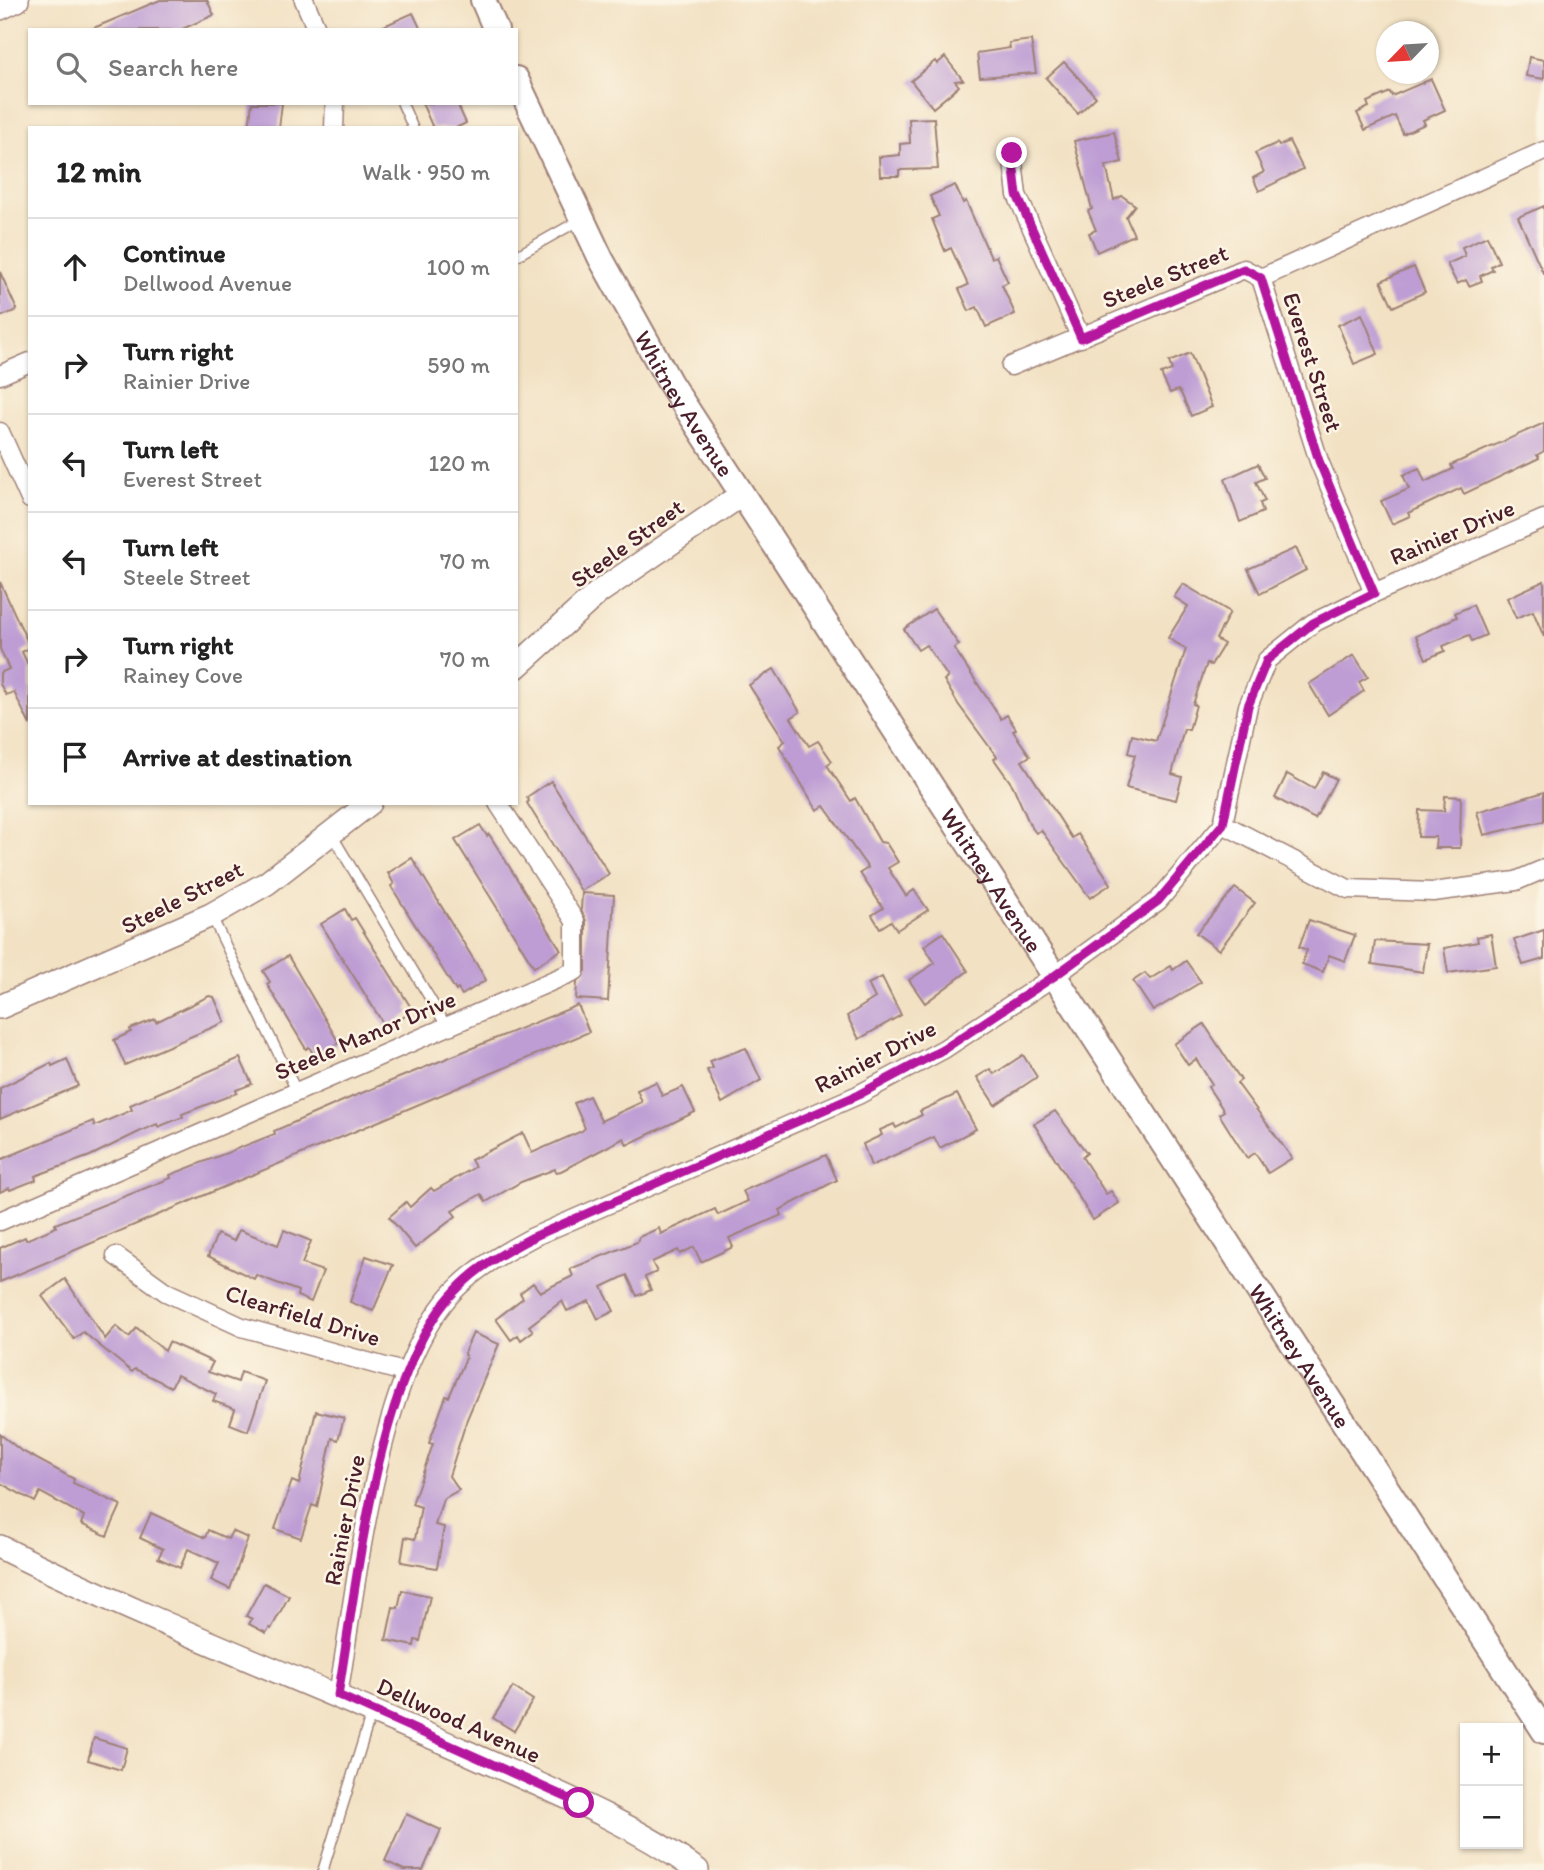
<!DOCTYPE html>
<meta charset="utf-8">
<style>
:root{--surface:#fff;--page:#f6f6f6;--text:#222;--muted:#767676;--line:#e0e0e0}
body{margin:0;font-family:Itim,sans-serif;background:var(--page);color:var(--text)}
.controls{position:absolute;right:21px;bottom:21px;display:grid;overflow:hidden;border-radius:0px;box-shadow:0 2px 5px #0004}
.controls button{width:63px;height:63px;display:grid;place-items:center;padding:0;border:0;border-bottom:2px solid var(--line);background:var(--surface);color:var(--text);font:35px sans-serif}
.compass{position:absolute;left:1376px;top:21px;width:63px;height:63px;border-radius:50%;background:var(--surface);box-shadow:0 2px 5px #0004;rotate:245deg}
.stop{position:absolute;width:21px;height:21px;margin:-16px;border:5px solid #b5179e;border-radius:50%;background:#fff}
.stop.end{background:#b5179e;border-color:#fff;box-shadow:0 2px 7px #0008}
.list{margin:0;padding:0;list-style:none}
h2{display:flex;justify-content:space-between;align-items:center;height:91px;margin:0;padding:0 28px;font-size:30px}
h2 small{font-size:23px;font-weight:400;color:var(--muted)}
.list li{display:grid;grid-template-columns:46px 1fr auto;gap:21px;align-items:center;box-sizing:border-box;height:98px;padding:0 28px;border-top:2px solid var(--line)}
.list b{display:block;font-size:26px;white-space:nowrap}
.list p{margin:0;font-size:23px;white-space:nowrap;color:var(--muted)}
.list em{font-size:23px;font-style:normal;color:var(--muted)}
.icon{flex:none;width:38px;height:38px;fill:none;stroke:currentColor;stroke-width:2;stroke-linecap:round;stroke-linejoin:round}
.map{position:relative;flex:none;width:1544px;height:1870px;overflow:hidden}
.search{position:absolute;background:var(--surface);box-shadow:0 2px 5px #0004;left:28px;top:28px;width:490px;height:77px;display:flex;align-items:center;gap:18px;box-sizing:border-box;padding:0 24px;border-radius:0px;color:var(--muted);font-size:26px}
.panel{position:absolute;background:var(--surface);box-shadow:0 2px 5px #0004;left:28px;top:126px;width:490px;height:679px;border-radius:0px}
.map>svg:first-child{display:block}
.building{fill:#be9dd4}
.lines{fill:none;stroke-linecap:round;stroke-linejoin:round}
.service-casing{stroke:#9e8077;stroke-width:12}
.minor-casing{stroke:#9e8077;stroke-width:21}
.tertiary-casing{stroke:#9e8077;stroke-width:26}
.secondary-casing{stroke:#9e8077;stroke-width:28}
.service{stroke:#fff;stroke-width:9}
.minor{stroke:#fff;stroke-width:18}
.tertiary{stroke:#fff;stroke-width:23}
.secondary{stroke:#fff;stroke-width:24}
.route{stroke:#b5179e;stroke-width:9}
.labels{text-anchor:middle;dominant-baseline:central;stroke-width:5;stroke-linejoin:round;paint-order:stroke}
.street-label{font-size:24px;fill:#4a1f2b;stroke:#fcf5e5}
</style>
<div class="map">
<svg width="1544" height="1870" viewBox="0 0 1544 1870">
<rect width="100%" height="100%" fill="#fcf5e5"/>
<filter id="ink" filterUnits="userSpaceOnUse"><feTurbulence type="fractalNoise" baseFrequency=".0143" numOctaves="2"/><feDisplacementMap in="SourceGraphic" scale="14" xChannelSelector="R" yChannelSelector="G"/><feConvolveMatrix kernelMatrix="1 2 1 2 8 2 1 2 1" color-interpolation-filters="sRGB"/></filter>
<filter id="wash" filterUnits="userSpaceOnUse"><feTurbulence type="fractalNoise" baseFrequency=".00686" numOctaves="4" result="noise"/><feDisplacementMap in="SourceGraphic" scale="28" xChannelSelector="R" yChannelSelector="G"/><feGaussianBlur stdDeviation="1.57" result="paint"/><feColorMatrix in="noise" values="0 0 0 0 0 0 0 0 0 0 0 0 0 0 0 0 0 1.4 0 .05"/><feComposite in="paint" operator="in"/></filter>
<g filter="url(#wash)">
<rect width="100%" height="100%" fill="#f2e1c3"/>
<g id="blocks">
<g class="building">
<path d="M160,0H207L214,15L180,30H89Z"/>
<path d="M413,13L421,30H375Z"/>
<path d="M1031,40L1036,73L980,77L977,53L1010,48L1009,43Z"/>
<path d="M945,57L963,80L955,81L959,86L933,108L911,81L935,61L937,64Z"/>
<path d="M1529,57L1544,60V79L1526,76Z"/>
<path d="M1064,62L1096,97L1078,114L1046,78Z"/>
<path d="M1431,79L1445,110L1423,120L1425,124L1403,134L1395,116L1365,130L1357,113L1369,107L1367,102L1390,92L1392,96Z"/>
<path d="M252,103H282L279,128H249Z"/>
<path d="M422,103H457L466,123L456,128H433Z"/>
<path d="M934,118L938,169L899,170V176H880L879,157L900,155V144L910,143L909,119Z"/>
<path d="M1114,132L1122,162L1106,166L1114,200L1122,196L1135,205L1126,217L1134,235L1097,252L1089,233L1096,230L1088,211L1092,209L1074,141Z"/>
<path d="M1289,141L1303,169L1259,191L1253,178L1264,172L1255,153L1277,143L1279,146Z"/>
<path d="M955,185L963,203L966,201L991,258L996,256L1008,282L1002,285L1015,314L986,327L977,307L969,311L959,289L968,285L951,248L945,251L932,219L939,216L930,196Z"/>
<path d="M1544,206V275L1518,217Z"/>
<path d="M1487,236L1499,262L1491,266L1493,270L1480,276L1482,281L1469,286L1466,280L1457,284L1447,264L1465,256L1462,247Z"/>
<path d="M1414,267L1425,292L1393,307L1381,281Z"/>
<path d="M0,272L17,310L0,317Z"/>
<path d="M1362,314L1378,354L1354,364L1338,325Z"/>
<path d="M1190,353L1212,407L1191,416L1181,393L1178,390L1170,393L1161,374L1172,370L1169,362Z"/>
<path d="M1544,423V451L1537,455L1539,458L1464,494L1461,488L1408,513L1410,516L1392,524L1381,501L1409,489L1403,475L1419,468L1425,482L1453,469L1451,465Z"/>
<path d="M1258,464L1265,478L1256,482L1265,501L1260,503L1263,512L1240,522L1225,479Z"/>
<path d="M1296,548L1306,570L1260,594L1248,569Z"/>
<path d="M1544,581V637L1533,611L1516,618L1507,598Z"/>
<path d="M0,582L30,647L22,652L30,669V725L14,692L6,695L0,684V673L9,669L0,649Z"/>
<path d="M1183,584L1230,612L1216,639L1224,644L1211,665L1207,663L1193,704L1196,705L1189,730L1184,729L1172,774L1182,777L1176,800L1126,788L1135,755L1128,753L1132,735L1156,741L1186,649L1168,638L1188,606L1174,597Z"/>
<path d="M1473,605L1486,635L1472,641L1469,635L1443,646L1445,651L1426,659L1416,636L1457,617L1455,613Z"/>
<path d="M934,609L959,645L954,648L1001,719L1007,715L1016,729L1013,731L1030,756L1022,761L1072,838L1078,834L1111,884L1090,898L1041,830L1036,833L1030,825L1013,786L994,759L997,757L958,704L944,680L948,677L926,645L918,650L904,629Z"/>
<path d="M1354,655L1368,677L1359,682L1364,691L1328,715L1309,684Z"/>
<path d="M774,669L800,712L791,718L809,746L818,741L832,761L827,765L851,801L855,798L880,842L886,843L898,862L888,868L906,896L914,890L928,910L897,930L891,921L880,928L872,915L883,908L860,873L868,868L824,806L817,810L779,746L785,741L749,685Z"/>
<path d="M1323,772L1336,779L1315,819L1275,798L1287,774L1314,789Z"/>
<path d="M551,781L609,874L581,891L527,803L529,801L527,797Z"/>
<path d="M1544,792V821L1484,835L1477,812Z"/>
<path d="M1445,796L1461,797L1460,848H1435L1436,837H1418L1419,810L1444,811Z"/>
<path d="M480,825L487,836L489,834L561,950L534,967L455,840Z"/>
<path d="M412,858L486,980L462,995L458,989L456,991L391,886L394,884L388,873Z"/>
<path d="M1235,888L1255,903L1219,950L1196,933Z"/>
<path d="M582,893L614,895L608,1001L576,999L577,982L586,971V921L581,910Z"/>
<path d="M345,909L351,920L355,918L410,1006L407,1008L410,1013L386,1028L321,924Z"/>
<path d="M1309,920L1355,935L1345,961L1329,955L1323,972L1302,964L1307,950L1299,947Z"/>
<path d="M1544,930V959L1523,965L1514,940Z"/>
<path d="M943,933L968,971L925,1003L909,980L935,963L924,946Z"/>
<path d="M1491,934L1496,966L1448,973L1444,948L1478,942L1477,937Z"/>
<path d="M1375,941L1427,944L1423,972L1372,964Z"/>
<path d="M288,956L339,1043L315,1057L309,1047L306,1049L267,984L270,982L263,971Z"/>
<path d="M1186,961L1201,982L1153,1011L1133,981L1145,973L1150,979L1171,966L1173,970Z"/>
<path d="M882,977L901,1015L859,1039L847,1016L875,998L868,984Z"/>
<path d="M209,996L214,997L225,1022L125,1065L114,1040L131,1032L130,1029L155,1019L156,1022Z"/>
<path d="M578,1005L589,1032L0,1282V1248L25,1237L26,1240L56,1227L55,1224L171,1178L170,1175L275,1134L274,1131L352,1097Z"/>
<path d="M1204,1024L1241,1080L1237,1083L1292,1158L1268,1173L1255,1153L1247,1158L1234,1138L1219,1114L1224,1111L1208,1087L1212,1084L1196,1059L1188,1065L1174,1044Z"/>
<path d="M746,1048L761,1080L722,1103L707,1070L713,1068L710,1061Z"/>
<path d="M1023,1055L1037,1077L995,1105L977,1077L990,1069L994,1074Z"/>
<path d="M240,1058L252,1084L236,1090L237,1093L182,1114L183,1117L158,1127L157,1124L141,1131L90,1156L35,1176L36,1180L10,1190L9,1188L0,1192V1160L93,1121L95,1126L132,1110L130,1105Z"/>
<path d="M67,1059L78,1086L0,1119V1088L51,1063L52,1066Z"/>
<path d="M656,1082L662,1096L683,1087L695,1112L627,1145L624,1138L561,1171L556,1172L555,1169L521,1182L486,1202L481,1194L452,1211L456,1216L415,1248L389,1217L406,1202L410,1207L431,1188L434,1191L475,1167L471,1160L523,1133L532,1153L582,1131L585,1128L574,1103L589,1096L601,1121L642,1102L637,1090Z"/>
<path d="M957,1094L976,1129L940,1148L934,1137L871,1166L863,1144L882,1135L880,1130L894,1124L896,1128L922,1115L920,1111Z"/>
<path d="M1055,1111L1087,1153L1082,1157L1106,1194L1111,1191L1119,1203L1093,1220L1034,1124Z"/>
<path d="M826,1155L837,1180L780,1210L782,1215L729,1238L733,1247L701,1262L694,1247L680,1254L678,1250L652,1262L657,1272L645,1277L651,1290L637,1296L627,1275L602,1287L614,1311L598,1319L589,1301L567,1311L562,1301L529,1326L533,1331L521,1340L518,1335L511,1340L496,1319L523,1298L520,1293L533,1283L540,1292L573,1276L570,1269L637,1242L639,1237L659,1228L661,1234L715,1209L718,1215L748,1201L743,1191Z"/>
<path d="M239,1230L278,1245L284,1230L311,1241L302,1264L323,1271L311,1302L297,1296L298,1291L256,1275L254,1279L208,1256L217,1234L234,1241Z"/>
<path d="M366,1256L393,1265L373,1311L350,1302Z"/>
<path d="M65,1279L105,1339L116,1326L129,1337L137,1328L165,1351L169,1342L213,1362L208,1372L238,1382L241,1372L265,1381L248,1431L230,1424L235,1409L213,1401L216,1394L177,1375L171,1387L135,1369L132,1372L83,1332L74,1339L42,1296Z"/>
<path d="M473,1333L499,1344L467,1419L449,1476L459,1490L443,1499L435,1525L444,1527L437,1568L401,1562L405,1537L415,1539L421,1507L412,1504L433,1444L429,1443L446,1396L449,1397L466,1358L464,1353Z"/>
<path d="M316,1411L344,1418L338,1440L332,1438L317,1507L312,1505L301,1538L275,1529L292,1481L299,1484Z"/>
<path d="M0,1434L20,1450L74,1479L73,1483L121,1505L107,1536L81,1524L84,1516L40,1492L35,1502L0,1483Z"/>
<path d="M151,1513L205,1538L208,1530L228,1539L232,1531L248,1538L230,1589L211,1580L219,1563L188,1549L180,1568L158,1558L163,1549L140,1538Z"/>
<path d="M264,1583L289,1596L271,1629L269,1628L266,1633L249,1624L252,1619L246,1616Z"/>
<path d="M402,1590L430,1596L420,1641L415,1640L414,1646L386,1640L393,1607L398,1608Z"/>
<path d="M513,1687L533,1700L514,1731L493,1718Z"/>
<path d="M94,1738L127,1748L121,1770L88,1760Z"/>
<path d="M406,1814L441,1830L423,1870H404L385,1861Z"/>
</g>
</g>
</g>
<g filter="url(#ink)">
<use href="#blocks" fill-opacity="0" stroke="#9e8077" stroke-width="2"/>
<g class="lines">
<defs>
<g id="service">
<path d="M402,103L413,128"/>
<path d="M516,256L580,220"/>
<path d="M332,835L447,1027"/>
<path d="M212,917L297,1092"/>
<path d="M323,1870L372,1711"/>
</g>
<g id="minor">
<path d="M304,0L317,30"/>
<path d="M334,128L335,103"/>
<path d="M1012,153L1017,195L1081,338"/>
<path d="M1261,278L1319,461L1374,593"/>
<path d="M1261,278L1544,151"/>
<path d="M1011,366L1244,269L1261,278"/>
<path d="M0,375L30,362"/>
<path d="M0,432L30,499"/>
<path d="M1223,824L1348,889L1433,892L1516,881L1544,869"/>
<path d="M0,1221L575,971V921L498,803"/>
<path d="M116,1256L166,1292L242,1327L407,1373"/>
<path d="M338,1695C357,1585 377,1372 454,1291C477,1267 505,1252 533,1237L858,1095L944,1049L1053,977L1158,901L1223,824L1248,706L1267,660L1313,623L1374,593L1544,519"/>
</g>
<g id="tertiary">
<path d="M0,8L17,0"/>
<path d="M516,667L599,592L741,495"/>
<path d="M0,1007L211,915L267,883L370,803"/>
<path d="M0,1547C152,1623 311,1683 466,1752C545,1788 626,1819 697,1870"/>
</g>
<g id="secondary">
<path d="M483,0L496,30"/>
<path id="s1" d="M516,79L601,259L670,383L1544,1731"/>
</g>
</defs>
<use href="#service" class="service-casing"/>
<use href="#minor" class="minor-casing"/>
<use href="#tertiary" class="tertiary-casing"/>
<use href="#secondary" class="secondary-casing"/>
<use href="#service" class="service"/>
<use href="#minor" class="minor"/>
<use href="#tertiary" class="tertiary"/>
<use href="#secondary" class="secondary"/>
</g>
</g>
<g class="lines" filter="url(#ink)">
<path class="route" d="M579,1803L338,1695C357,1585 377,1372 455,1291C477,1267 505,1252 533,1237L858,1095L944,1049L1053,977L1158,901L1223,824L1248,706L1267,660L1313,623L1374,593L1319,461L1261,278L1244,269L1081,338L1017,195L1012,153"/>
</g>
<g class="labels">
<g class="street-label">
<text transform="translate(1165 276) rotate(-22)">Steele Street</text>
<text transform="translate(1313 362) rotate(72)">Everest Street</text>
<text stroke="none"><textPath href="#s1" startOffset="366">Whitney Avenue</textPath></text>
<text transform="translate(1452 532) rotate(-23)">Rainier Drive</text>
<text transform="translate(627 543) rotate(-36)">Steele Street</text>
<text stroke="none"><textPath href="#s1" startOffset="933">Whitney Avenue</textPath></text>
<text transform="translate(182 897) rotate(-27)">Steele Street</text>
<text transform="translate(365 1035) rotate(-23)">Steele Manor Drive</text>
<text transform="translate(875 1056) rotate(-27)">Rainier Drive</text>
<text transform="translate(303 1315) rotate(17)">Clearfield Drive</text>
<text stroke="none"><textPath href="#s1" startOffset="1500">Whitney Avenue</textPath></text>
<text transform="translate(344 1520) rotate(-79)">Rainier Drive</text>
<text transform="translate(459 1720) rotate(24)">Dellwood Avenue</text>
</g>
</g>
</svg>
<div class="controls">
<button>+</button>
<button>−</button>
</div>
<svg class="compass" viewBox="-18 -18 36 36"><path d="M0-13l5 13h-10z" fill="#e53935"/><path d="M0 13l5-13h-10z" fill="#767676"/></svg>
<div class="stop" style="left:579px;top:1803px"></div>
<div class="stop end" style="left:1012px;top:153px"></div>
<div class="search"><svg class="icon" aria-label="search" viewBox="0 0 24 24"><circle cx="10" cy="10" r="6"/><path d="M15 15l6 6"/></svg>Search here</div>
<section class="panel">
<h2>12 min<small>Walk · 950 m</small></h2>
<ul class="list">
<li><svg class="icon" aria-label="ahead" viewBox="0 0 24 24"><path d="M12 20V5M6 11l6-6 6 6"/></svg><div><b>Continue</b><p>Dellwood Avenue</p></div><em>100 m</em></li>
<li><svg class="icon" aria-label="right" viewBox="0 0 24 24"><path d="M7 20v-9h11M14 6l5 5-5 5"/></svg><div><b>Turn right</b><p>Rainier Drive</p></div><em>590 m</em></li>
<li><svg class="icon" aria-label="left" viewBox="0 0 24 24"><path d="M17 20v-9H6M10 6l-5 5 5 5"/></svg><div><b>Turn left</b><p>Everest Street</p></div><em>120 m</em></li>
<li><svg class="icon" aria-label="left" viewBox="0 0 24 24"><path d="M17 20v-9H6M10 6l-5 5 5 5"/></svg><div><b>Turn left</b><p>Steele Street</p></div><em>70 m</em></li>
<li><svg class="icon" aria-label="right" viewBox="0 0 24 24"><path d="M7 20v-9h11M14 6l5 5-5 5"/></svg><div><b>Turn right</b><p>Rainey Cove</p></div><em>70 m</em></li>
<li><svg class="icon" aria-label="arrive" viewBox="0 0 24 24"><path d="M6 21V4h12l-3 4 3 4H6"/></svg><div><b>Arrive at destination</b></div></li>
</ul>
</section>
</div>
